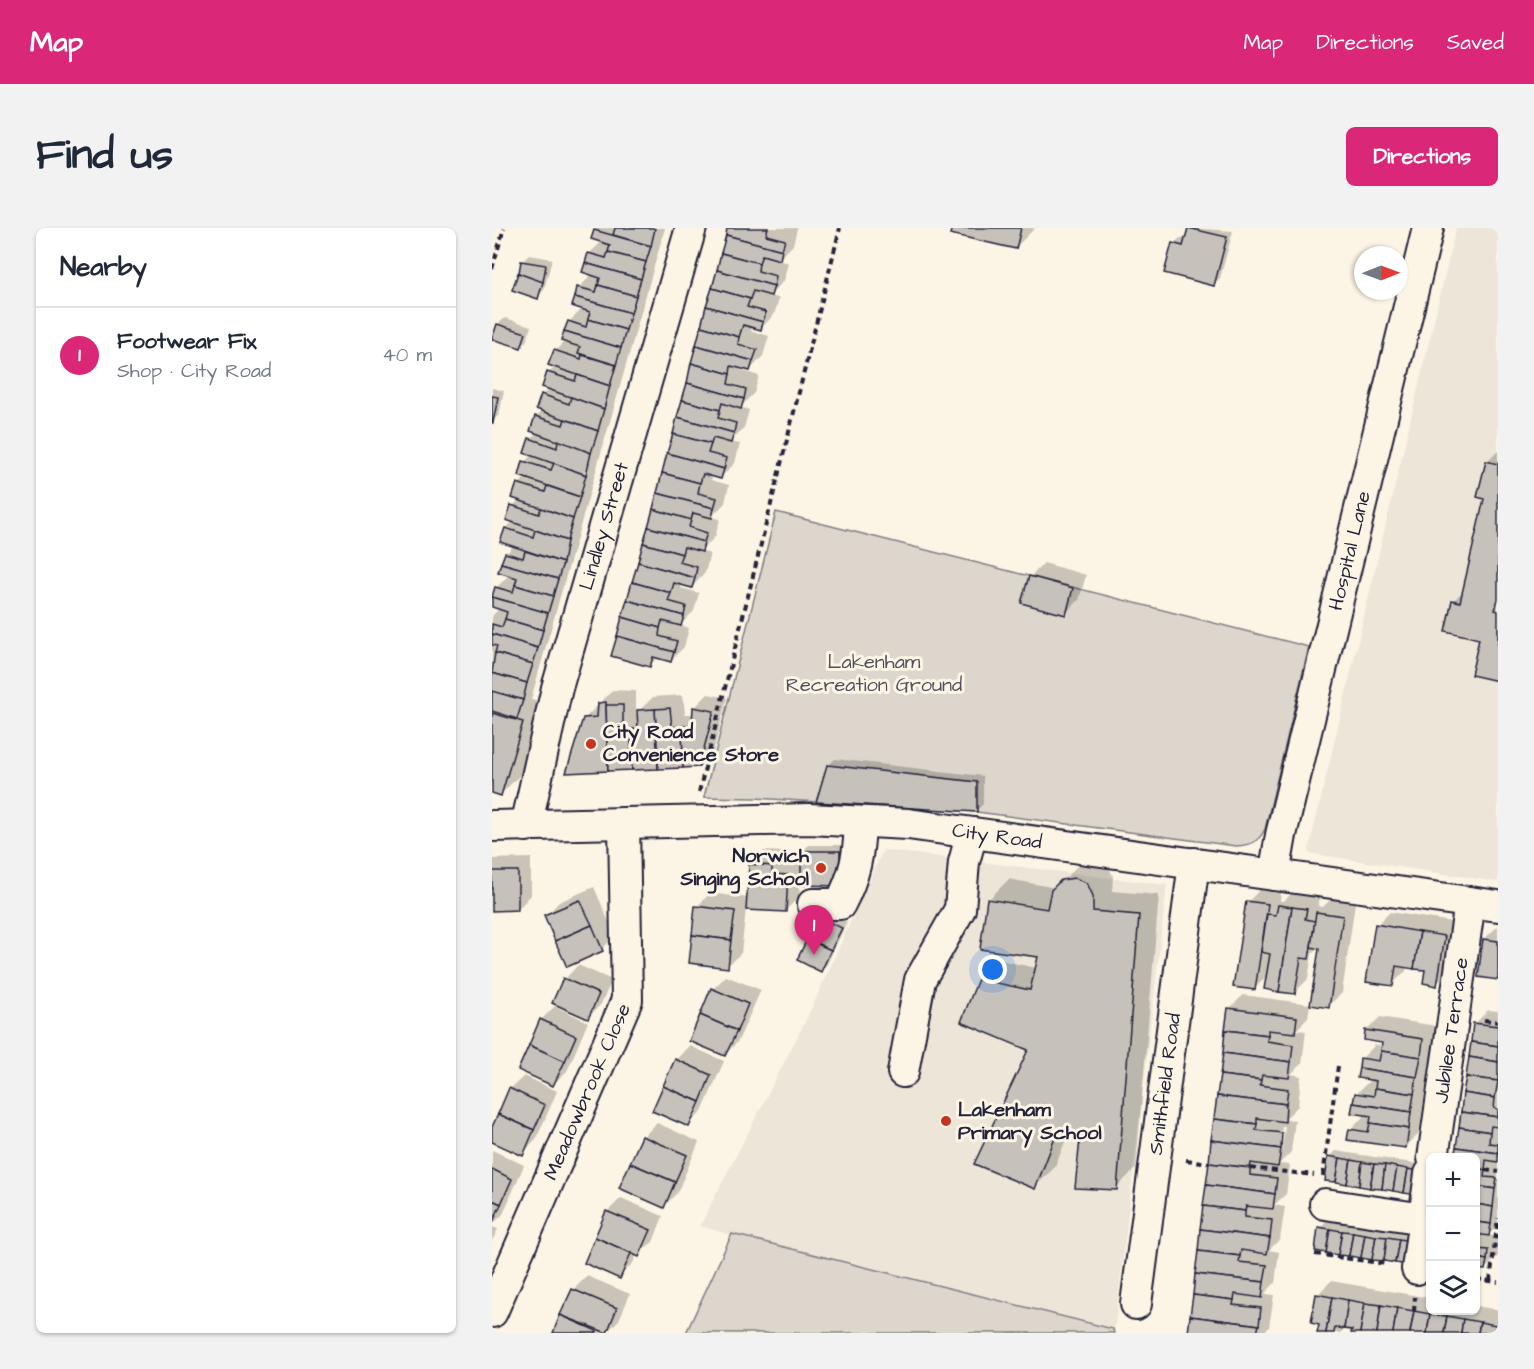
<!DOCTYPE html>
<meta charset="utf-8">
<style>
:root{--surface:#fff;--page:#f2f2f3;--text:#1f2937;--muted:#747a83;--line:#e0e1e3;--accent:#db2777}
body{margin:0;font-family:"Architects Daughter",sans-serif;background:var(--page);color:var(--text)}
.controls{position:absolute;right:18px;bottom:18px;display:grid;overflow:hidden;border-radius:9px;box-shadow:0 2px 4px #0004}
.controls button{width:54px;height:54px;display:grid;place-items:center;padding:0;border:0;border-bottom:2px solid var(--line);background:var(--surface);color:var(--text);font:30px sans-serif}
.compass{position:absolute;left:862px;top:18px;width:54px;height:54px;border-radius:50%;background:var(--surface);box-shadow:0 2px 4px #0004;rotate:89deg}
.you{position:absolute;left:501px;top:742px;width:21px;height:21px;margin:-15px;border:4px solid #fff;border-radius:50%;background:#1a73e8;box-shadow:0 0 0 9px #1a73e833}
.badge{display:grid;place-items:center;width:39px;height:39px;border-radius:50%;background:var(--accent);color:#fff;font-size:20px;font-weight:700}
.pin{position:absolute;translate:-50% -50px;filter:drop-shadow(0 2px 3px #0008)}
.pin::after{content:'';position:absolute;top:32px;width:21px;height:18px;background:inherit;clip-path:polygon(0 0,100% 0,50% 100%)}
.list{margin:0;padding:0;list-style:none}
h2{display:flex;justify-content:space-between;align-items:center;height:78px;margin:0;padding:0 24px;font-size:26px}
h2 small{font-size:20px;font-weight:400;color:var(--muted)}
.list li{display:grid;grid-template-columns:39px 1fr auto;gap:18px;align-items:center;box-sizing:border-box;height:96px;padding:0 24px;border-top:2px solid var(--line)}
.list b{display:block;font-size:22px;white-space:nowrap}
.list p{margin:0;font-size:20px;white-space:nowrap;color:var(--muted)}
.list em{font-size:20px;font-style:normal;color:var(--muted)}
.icon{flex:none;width:33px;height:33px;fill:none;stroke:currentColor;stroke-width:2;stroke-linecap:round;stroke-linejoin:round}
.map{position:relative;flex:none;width:1006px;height:1105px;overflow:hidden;border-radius:9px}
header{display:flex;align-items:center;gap:36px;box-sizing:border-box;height:84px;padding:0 30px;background:var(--accent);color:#fff}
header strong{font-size:28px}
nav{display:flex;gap:33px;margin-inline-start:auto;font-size:21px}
.intro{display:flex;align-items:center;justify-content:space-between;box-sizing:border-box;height:144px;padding:0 36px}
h1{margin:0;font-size:42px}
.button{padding:15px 27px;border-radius:9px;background:var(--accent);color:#fff;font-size:21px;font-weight:700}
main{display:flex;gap:36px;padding:0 36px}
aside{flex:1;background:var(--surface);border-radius:9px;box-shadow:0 2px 4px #0004}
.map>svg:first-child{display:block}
.built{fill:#ece5d8}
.green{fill:#dcd6cc;stroke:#7f7c84;stroke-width:1.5}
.shadow{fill:#0003;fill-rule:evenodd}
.building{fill:#c6c1bb;stroke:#22223b;stroke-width:1.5}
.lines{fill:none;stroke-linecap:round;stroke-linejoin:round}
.minor-casing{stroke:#22223b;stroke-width:34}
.path{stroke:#22223b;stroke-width:4;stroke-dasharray:6 4.5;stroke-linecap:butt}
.minor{stroke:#fcf5e5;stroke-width:30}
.poi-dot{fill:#c8321e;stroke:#fcf5e5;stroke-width:2}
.labels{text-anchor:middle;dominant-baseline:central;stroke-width:6;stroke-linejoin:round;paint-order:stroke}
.street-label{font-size:20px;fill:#22223b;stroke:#fcf5e5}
.park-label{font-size:20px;fill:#504f5f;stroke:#fcf5e5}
.poi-label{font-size:20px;font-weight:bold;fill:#22223b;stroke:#fcf5e5;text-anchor:start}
</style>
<header>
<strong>Map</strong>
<nav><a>Map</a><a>Directions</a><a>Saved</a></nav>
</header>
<div class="intro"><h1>Find us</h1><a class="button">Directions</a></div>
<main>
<aside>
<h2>Nearby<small></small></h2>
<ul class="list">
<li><span class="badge">1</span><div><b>Footwear Fix</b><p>Shop · City Road</p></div><em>40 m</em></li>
</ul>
</aside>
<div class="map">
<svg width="1006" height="1105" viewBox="0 0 1006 1105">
<rect width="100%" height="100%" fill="#fcf5e5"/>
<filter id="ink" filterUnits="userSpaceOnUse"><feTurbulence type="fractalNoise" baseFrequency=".0167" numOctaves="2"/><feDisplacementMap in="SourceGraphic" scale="12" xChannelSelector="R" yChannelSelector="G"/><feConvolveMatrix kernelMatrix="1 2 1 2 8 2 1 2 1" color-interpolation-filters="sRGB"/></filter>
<g filter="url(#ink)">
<g class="built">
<path d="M964,0H1006V654L816,625Z"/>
<path d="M391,622L675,657L622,1105H194L239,1007L208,998L316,788Z"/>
</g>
<g class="green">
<path d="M284,284L817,419L773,601C766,615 759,617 744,618L485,584L263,570L212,569Z"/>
<path d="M240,1006L621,1101L622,1105H194Z"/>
</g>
<g class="shadow">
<path d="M106,0H173L39,471L50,474L29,546L9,566L0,564V388L8,380L0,378V372L4,360L18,346L14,326L22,317L10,313L14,300L22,293L21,278L28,271L27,256L34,249L33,234L40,226L38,211L46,204L44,189L51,182V167L58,160L57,145L64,138L63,123L73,113L77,94L91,80L87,60L100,46L97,26L110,13L103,2Z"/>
<path d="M236,0H305L301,17L286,32L297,35L292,53L277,68L287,70L282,87L269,100L260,98L259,103L277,108L271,128L258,142L249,139L248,142L267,148L262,165L248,179L257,182L252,200L238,214L248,216L243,235L229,249L220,247L219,252L237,257L233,275L219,289L228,291L223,309L209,323L218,326L213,345L200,359L190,356L189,360L207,365L202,383L188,397L197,400L192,419L179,432L166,429L158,437L196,155Z"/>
<path d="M461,0H543L524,19Z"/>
<path d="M698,0L741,3L728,50L722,56L681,16L688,10L695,11Z"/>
<path d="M37,27L60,31L52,62L45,69L30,34Z"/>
<path d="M13,90L39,98L35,112L29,118L2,110L6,96Z"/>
<path d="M0,160L12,163L7,187L0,193Z"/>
<path d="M1006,223V451L989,410L961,373L973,361L994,269L995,234Z"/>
<path d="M552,335L594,347L587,372L574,385L538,349Z"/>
<path d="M121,462L144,463V486L161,469L191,467L193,486H202V480L216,466L235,470L221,524L207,538L92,491Z"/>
<path d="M343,531L491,548V576L485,582L336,538Z"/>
<path d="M317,617H354L347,656H308L307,669L293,683L254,681L249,725L235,738L205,679L218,665L257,670L259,637L272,623L293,624V633L310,634V623Z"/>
<path d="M39,630V667L26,681H0V631Z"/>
<path d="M590,633L615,635L621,648L620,663L667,667L644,940L624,960L589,910L576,906L563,939L543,959L538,821L488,752L508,732L544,740L547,728L497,671L517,651L564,660Z"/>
<path d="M102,659L123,708L110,721L54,688L67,674Z"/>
<path d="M769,660L789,663L788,673H792L801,664L828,668L826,678L831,679L839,671L863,675L850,765L836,778L829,717L820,726L816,751L803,764L776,747L762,761L756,674Z"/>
<path d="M333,683L355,694L335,736L329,742L327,690Z"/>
<path d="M898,684L966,695L958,743L944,756L935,741L915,738L914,743L900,756L885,697Z"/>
<path d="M1006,698V750L992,711Z"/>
<path d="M86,737L120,752L109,776L96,790L62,775L73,751Z"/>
<path d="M234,748L269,762L246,813L233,827L221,761Z"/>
<path d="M751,767L818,776L816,790L804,802L814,803L810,835L799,846L809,848L806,878L793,891L803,892L799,924L787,936L798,937L794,966L782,977L793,979L788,1011L777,1022L787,1024L783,1055L772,1066L782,1067L777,1099L771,1105H697L737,781ZM790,898H793L790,924H787Z"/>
<path d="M63,778L96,794L75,843L61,856L49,792Z"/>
<path d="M996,782L1006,783V997L996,1007L1006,1009V1028L993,1041L984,1039L983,796Z"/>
<path d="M888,789L944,798L927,905L914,919L859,901L874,886L864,866L879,851L869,831L883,817L891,818L892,814L874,803Z"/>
<path d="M198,818L232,833L210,884L196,897L184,832Z"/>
<path d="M32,848L65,863L44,912L30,926L0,913V902L18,861Z"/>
<path d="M165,895L207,914L185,965L172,978L151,909Z"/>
<path d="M0,922L32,937L11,986L0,997Z"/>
<path d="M844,923L933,937L930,959L838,929Z"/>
<path d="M129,970L171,988L161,1014L145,1026L141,1035L127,1049L115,984Z"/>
<path d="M834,993L924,1006L921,1029L828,1000Z"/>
<path d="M0,999L6,1001L0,1013Z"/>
<path d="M95,1048L138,1066L127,1092L114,1105H63L81,1062Z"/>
<path d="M839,1053L938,1070V1082H984V1078L1006,1082V1105H861V1101L854,1100L848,1105H827L825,1067Z"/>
</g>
<g class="building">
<path d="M123,0H161L163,1L159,18L121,7Z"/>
<path d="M235,0H276L274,7L293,12L290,22L234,7Z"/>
<path d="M460,0H529L524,21L458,6Z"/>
<path d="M696,0L735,9L722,58L672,45L680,15L691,18Z"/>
<path d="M102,2L159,18L154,34L116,24L118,17L99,11Z"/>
<path d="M234,7L290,22L288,32L270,27L267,35L229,25Z"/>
<path d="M116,24L154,34L149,51L93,35L96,25L114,30Z"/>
<path d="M229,25L267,35L266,43L284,48L282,58L225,42Z"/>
<path d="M29,33L54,37L51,54L26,50Z"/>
<path d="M93,35L149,51L144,68L106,57L108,50L90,44Z"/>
<path d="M225,42L282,58L279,68L261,63L258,71L220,60Z"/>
<path d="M26,45L51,54L46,71L20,62Z"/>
<path d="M106,57L144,68L139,85L83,69L85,59L104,64Z"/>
<path d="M220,60L258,71L255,79L274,84L271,94L214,78Z"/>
<path d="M83,69L139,85L134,102L96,91L98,84L80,78Z"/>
<path d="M214,78L271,94L269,102L251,97L247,109L209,98Z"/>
<path d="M96,91L134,102L129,120L72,103L76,93L94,99Z"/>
<path d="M5,96L34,105L29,120L0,111Z"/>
<path d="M209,98L247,109L246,116L265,122L261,133L204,117Z"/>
<path d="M72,103L129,120L124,137L86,125L88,119L69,113Z"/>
<path d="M204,117L261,133L258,143L239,138L238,146L199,135Z"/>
<path d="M62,122L89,131L90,127L124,137L118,158L56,137Z"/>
<path d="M199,135L238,146L236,156L254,161L252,171L195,155Z"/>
<path d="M55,144L83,153L85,147L118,158L112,181L50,159Z"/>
<path d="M195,155L252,171L249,181L230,175L228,182L190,172Z"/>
<path d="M49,166L77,176L79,169L112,181L106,203L44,181Z"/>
<path d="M0,168L6,169L1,195H0Z"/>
<path d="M190,172L228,182L226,190L244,195L242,205L185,189Z"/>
<path d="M43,188L71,197L73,191L106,203L99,225L38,203Z"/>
<path d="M185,189L242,205L239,215L221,210L219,216L181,206Z"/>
<path d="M181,206L219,216L216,225L235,230L232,241L175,225Z"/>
<path d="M37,210L65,220L66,212L99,225L94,247L32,225Z"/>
<path d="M175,225L232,241L229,251L211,246L208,255L170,245Z"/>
<path d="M31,233L59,242L62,235L94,247L88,269L27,248Z"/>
<path d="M994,233L1006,236V371L1003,382L1006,383V453L979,447L987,411L953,403L960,372L968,374L992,271L985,269Z"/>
<path d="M170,245L208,255L206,265L225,270L222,280L165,265Z"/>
<path d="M25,255L53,264L55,258L88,269L81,291L20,270Z"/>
<path d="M165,265L222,280L220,290L201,285L199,292L161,281Z"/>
<path d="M19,277L47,286L49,280L81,291L75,313L14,292Z"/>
<path d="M161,281L199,292L197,299L215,305L212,314L156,299Z"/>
<path d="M156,299L212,314L210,324L192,319L190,326L151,315Z"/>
<path d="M13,300L41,309L43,302L75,313L71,335L8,314Z"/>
<path d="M151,315L190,326L187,334L205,339L203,350L146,334Z"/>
<path d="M33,323L71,335L66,351L9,335L13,325L31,330Z"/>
<path d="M146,334L203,350L200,360L182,355L179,365L140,354Z"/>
<path d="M9,335L66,351L61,368L23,357L25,350L6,344Z"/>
<path d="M537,348L581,360L574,387L529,375Z"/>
<path d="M140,354L179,365L176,373L194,378L192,388L135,372Z"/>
<path d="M23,357L61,368L56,385L0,369L3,359L21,364Z"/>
<path d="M0,369L56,385L51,402L13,391L15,384L0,379Z"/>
<path d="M135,372L192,388L189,398L170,393L168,400L130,389Z"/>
<path d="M130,389L168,400L167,408L185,413L182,424L125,408Z"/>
<path d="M13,391L51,402L46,420L0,406V396L10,399Z"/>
<path d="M0,406L46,420L41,436L3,425L5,418L0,417Z"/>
<path d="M125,408L182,424L179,434L161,429L158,439L119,428Z"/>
<path d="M3,425L41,436L35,455L0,445Z"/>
<path d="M0,445L35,455L31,472L0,463Z"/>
<path d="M0,463L31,472L25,491L0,483Z"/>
<path d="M114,474L116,543L74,545L91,490L105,489L106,475Z"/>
<path d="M114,477H131V501H139L140,542L116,543Z"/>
<path d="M201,479L222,483L207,539L191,540L190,498H200Z"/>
<path d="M178,480L180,499L190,498L191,540L166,541L163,481Z"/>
<path d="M163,481L166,541L140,542L139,501H146L145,482Z"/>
<path d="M0,485L31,494L9,568L0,565Z"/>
<path d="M335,537L485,554V584L324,574Z"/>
<path d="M309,623H348V658L309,657Z"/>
<path d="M257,636L280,638V646L296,647L294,684L254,682Z"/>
<path d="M0,643H26V682L0,683Z"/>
<path d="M583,650L595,655L601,668V683L647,687L625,962L583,960L588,911L565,905L543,961L482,936L536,822L469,794L486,751L538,762L546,729L488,721L495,671L555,681L559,662L569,652Z"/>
<path d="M88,672L100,697L63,713L52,687Z"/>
<path d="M754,673L776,676L763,762L741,759Z"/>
<path d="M786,677L800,679L787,764L772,761L778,726L769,724L775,686L784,687Z"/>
<path d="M203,678L243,683L239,712L200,707Z"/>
<path d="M800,679L815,681L813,691L823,693L817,731L809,730L803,766L787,764Z"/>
<path d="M824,684L851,688L837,780L818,777L827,721L819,719Z"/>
<path d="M326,689L350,700L339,722L315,711Z"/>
<path d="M883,696L928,704L922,741L904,738L901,758L874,754Z"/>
<path d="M100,697L111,723L75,739L63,713Z"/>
<path d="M928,704L953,708L945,758L931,755L933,742L922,741Z"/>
<path d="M200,707L239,712L236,740L197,735Z"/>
<path d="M315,711L339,722L329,744L305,732Z"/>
<path d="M991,711L1006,713V752L986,749Z"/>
<path d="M71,750L107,766L96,791L60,775Z"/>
<path d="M219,760L256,776L245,803L208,787Z"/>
<path d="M736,780L805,789L803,805L776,802V807L733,802Z"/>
<path d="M208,787L245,803L233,828L197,813Z"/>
<path d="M48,791L84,808L73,833L37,817Z"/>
<path d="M981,795L1006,798V818L979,814Z"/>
<path d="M733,802L776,807L775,813L801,817L799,834L731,825Z"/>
<path d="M873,802L931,811L929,829L889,823L890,815L872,812Z"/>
<path d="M979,814L1006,818V834L977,829Z"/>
<path d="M37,817L73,833L61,858L26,842Z"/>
<path d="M889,823L929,829L925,849L867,840L868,830L887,833Z"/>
<path d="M731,825L799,834L797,850L770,847L769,852L728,847Z"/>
<path d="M977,829L1006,834V853L974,849Z"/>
<path d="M183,831L219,847L208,874L171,858Z"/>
<path d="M867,840L925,849L922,866L883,860L884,853L865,850Z"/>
<path d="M728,847L769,852L768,857L796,861L794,876L725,868Z"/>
<path d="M974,849L1006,853L1003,870L971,865Z"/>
<path d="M171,858L208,874L197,899L160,883Z"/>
<path d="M17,860L53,877L42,902L6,886Z"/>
<path d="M883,860L922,866L919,884L861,875L863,865L882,868Z"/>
<path d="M971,865L1003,870L1002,880L1006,881V889L969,884Z"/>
<path d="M725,868L794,876L793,894L765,890V896L722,891Z"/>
<path d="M861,875L919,884L917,901L878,895L879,888L859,885Z"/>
<path d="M969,884L1006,889V899L999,898L998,904L967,899Z"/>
<path d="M6,886L42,902L31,928L0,914V899Z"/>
<path d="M722,891L765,896L764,902L790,905L789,921L719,912Z"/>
<path d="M878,895L917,901L914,920L855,912L857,901L876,904Z"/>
<path d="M967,899L998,904L997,915L1006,916V925L964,919Z"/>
<path d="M150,908L195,927L183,954L138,935Z"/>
<path d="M719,912L789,921L786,939L759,935L758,940L717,935Z"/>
<path d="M964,919L1006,925V934L994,932L993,942L984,940V930H962Z"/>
<path d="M836,928L848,930L844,954L833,953Z"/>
<path d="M848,930L859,932L855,956L844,954Z"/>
<path d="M859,932L870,934L867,958L855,956Z"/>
<path d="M870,934L882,936L878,960L867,958Z"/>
<path d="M138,935L183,954L172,980L127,960Z"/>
<path d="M717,935L758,940V947L785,950L783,966L714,957Z"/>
<path d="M882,936L893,937L890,961L878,960Z"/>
<path d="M893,937L905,939L901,963L890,961Z"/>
<path d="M905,939L916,941L912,965L901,963Z"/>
<path d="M984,940L993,942L992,949L1005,950L1003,961L984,958Z"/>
<path d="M0,941L20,951L9,976L0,972Z"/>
<path d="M916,941L928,943L924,967L912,965Z"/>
<path d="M714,957L783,966L781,981L754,978L753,983L711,978Z"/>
<path d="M984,958L1003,961L1001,979L984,976Z"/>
<path d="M0,972L9,976L0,996Z"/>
<path d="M984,976L1001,979L999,996L984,994Z"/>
<path d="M711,978L753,983V989L780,992L778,1010L708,1001Z"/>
<path d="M114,983L159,1002L147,1029L103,1009Z"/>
<path d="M984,994L999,996L997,1008L984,1006Z"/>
<path d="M826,999L838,1001L834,1025L823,1023Z"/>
<path d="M708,1001L778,1010L775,1026L749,1022L748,1028L706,1023Z"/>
<path d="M838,1001L850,1003L846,1027L834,1025Z"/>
<path d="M850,1003L861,1004L857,1028L846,1027Z"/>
<path d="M861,1004L873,1006L869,1030L857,1028Z"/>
<path d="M873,1006L884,1008L880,1032L869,1030Z"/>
<path d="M884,1008L895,1009L892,1033L880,1032Z"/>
<path d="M103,1009L139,1025L128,1051L92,1035Z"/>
<path d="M895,1009L907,1011L903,1035L892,1033Z"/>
<path d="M907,1011L918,1013L915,1037L903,1035Z"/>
<path d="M984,1021L996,1022L995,1032L984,1030Z"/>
<path d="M706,1023L748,1028L747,1034L775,1037L772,1054L703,1046Z"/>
<path d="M984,1030L995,1032L993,1042L984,1041Z"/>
<path d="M703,1046L772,1054L770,1070L743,1066L742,1072L701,1067Z"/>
<path d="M80,1061L125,1080L115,1105L68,1087Z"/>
<path d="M824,1066L840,1069L834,1105H825L827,1097L819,1095Z"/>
<path d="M701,1067L742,1072L741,1077L769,1080L767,1097L698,1088Z"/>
<path d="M840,1069L856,1072L852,1101L843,1099L842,1105H834Z"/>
<path d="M856,1072L873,1075L868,1105H859L860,1102L852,1101Z"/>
<path d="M873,1075L889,1077L885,1105H868Z"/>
<path d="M889,1077L905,1080L901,1105H885Z"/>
<path d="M905,1080L922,1083L918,1105H901Z"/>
<path d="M922,1083L938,1086L935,1105H918Z"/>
<path d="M938,1086L955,1088L952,1105H935Z"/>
<path d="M68,1087L105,1103L104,1105H61Z"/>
<path d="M698,1088L767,1097L765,1105H696Z"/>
<path d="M955,1088L971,1091L969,1105H952Z"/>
<path d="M971,1091L988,1094L986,1105H969Z"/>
<path d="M988,1094L1004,1097L1002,1105H986Z"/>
</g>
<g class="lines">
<defs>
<g id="minor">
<path id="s1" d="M0,598L317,591L416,596L1006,678"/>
<path id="s2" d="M34,598L65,460L199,0"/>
<path id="s3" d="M782,647L789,607L936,0"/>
<path d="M321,676H348C363,647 367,627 368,594"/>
<path d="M411,844L428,752L468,681L472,634L480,605"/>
<path id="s4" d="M941,930L978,674"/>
<path d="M833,976L932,991"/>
<path d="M925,1041L938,946"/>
<path id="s5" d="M644,1076L702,635"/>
<path id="s6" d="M0,1084L135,772L132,595"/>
</g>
</defs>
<use href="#minor" class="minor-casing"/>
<g class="path">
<path d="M0,41L12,0"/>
<path d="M207,564L348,0"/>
<path d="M992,792L1006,794"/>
<path d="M694,932L717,935"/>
<path d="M758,940L822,947"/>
<path d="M993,942L1006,944"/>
<path d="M831,948L846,838"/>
<path d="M823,1026L895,1036"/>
<path d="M984,1051L1006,1054"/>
<path d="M998,1053L1006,990"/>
<path d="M922,1083L923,1069"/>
</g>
<use href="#minor" class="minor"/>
</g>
</g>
<g class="poi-dot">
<circle cx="99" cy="516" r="6"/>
<circle cx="329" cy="640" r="6"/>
<circle cx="454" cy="893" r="6"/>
</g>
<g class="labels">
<g class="street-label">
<text stroke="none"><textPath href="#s2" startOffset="310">Lindley Street</textPath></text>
<text stroke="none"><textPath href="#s3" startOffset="333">Hospital Lane</textPath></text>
<text stroke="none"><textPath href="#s1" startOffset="506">City Road</textPath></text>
<text stroke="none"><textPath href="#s4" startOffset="129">Jubilee Terrace</textPath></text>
<text stroke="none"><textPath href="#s5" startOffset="222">Smithfield Road</textPath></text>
<text stroke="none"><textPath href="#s6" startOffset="240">Meadowbrook Close</textPath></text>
</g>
<g class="park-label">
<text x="382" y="434">Lakenham<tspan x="382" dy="23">Recreation Ground</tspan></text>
</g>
<g class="poi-label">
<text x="111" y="504">City Road<tspan x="111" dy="23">Convenience Store</tspan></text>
<text x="317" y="628" text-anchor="end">Norwich<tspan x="317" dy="23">Singing School</tspan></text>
<text x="466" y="882">Lakenham<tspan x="466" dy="23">Primary School</tspan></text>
</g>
</g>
</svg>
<div class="controls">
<button>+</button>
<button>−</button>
<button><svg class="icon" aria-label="layers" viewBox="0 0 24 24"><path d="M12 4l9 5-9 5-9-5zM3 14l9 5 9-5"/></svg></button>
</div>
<svg class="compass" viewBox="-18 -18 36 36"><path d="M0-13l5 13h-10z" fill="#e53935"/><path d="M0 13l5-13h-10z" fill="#747a83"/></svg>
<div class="you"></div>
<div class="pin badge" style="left:322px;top:727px">1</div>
</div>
</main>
